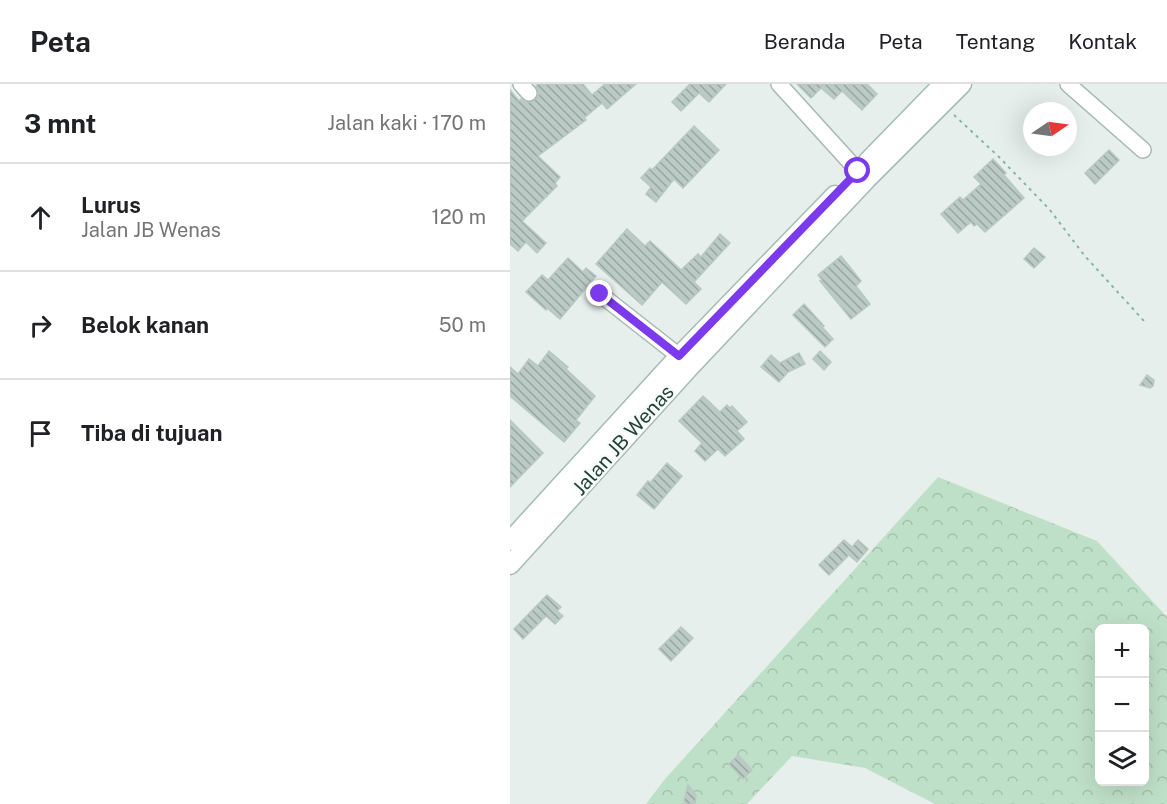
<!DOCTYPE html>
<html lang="id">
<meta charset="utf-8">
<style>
:root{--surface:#fff;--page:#f6f6f6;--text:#202124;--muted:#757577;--line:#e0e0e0}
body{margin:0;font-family:"Public Sans",sans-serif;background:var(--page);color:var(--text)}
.controls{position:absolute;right:18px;bottom:18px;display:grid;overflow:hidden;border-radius:9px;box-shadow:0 6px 24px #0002}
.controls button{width:54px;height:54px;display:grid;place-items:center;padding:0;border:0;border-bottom:2px solid var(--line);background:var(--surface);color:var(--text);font:30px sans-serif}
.compass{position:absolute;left:513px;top:18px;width:54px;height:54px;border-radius:50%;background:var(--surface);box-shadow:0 6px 24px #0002;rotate:77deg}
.stop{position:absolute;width:18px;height:18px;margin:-14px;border:4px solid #7c3aed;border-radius:50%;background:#fff}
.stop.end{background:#7c3aed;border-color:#fff;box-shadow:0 2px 6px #0008}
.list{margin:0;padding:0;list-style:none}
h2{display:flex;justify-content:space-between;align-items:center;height:78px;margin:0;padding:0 24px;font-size:26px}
h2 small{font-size:20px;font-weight:400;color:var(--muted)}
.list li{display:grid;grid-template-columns:39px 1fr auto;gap:18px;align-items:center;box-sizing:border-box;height:108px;padding:0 24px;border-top:2px solid var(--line)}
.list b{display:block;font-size:22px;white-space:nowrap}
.list p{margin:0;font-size:20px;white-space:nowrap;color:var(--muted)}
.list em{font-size:20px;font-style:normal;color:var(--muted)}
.icon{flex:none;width:33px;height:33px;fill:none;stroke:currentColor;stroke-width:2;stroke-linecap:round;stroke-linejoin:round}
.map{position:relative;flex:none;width:657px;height:720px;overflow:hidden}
header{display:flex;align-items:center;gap:36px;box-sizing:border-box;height:84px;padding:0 30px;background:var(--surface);border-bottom:2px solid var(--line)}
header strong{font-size:28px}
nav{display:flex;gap:33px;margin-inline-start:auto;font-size:21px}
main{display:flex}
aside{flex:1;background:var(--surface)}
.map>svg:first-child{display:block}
.forest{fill:url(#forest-crowns);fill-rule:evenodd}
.building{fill:url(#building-back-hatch);stroke:#b8c9c2;stroke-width:1.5}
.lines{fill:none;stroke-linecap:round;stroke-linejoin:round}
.street-casing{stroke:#a8b8b2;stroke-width:18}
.secondary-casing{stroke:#a4bbb3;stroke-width:21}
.path{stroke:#86b3a5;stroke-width:2;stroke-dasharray:3 4.5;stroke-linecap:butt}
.street{stroke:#fff;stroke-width:15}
.secondary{stroke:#fff;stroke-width:18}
.route{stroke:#7c3aed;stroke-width:8}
.labels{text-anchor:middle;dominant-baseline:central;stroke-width:5;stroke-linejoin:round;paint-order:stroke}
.street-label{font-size:20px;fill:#24423a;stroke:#f7fbf9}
</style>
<header>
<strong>Peta</strong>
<nav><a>Beranda</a><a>Peta</a><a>Tentang</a><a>Kontak</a></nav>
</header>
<main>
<aside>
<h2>3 mnt<small>Jalan kaki · 170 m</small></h2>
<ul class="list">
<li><svg class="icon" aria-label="ahead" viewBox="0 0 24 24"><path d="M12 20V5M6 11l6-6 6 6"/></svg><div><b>Lurus</b><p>Jalan JB Wenas</p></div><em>120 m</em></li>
<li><svg class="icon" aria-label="right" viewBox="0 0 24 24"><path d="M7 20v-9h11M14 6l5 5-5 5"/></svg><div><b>Belok kanan</b></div><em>50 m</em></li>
<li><svg class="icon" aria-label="arrive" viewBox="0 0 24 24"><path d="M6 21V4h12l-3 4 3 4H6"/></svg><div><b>Tiba di tujuan</b></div></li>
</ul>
</aside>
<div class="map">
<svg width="657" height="720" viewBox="0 0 657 720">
<defs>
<pattern id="forest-crowns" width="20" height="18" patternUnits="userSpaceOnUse" patternTransform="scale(1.5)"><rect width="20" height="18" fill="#bfe0c8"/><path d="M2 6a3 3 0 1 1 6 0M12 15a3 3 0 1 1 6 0" fill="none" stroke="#a4c1ad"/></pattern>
<pattern id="building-back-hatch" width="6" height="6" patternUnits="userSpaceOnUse" patternTransform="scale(1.5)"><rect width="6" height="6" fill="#bbcac4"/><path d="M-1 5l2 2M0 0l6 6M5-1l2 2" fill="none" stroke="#98a6a0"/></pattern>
</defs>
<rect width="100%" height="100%" fill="#e6efeb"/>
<path class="forest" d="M428,393L587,457L657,533V720H425L355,684L282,672L237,720H136L155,695ZM590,544H634V698H590Z"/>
<g class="building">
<path d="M28,0H73L82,11L95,0H126L97,25L92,19L74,34L76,36L28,72L50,93L45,99L47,102L12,137L36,159L27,169L16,158L8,167L0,160V6L9,17L11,15L15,18H22L28,13L29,8L26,2Z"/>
<path d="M180,0H216L199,18L189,9L171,27L162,18Z"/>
<path d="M287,0H357L367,10L352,26L332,7L324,15L311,4L301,14Z"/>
<path d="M184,42L209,66L173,104L164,95L146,118L136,110L141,103L131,94L140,84L142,86Z"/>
<path d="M599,66L609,76L585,100L575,89Z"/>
<path d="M483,75L496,89L494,91L514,114L475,148L467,140L464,142L461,138L448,149L431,130L450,113L453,116L471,100L464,93Z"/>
<path d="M117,145L135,162L140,157L171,186L188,170L191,173L210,150L220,159L184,198L191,205L176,220L152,198L132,221L86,180Z"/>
<path d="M524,164L535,173L524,184L514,175Z"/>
<path d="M331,172L351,197L346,202L360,220L341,235L310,197L312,196L308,191Z"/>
<path d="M58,174L73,188L76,184L86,192L50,235L37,224L36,226L16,208L32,191L38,196Z"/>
<path d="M294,220L314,242L312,243L323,255L315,263L283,231Z"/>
<path d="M39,267L58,283L56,285L85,312L66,336L70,339L54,358L0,312V283L8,290L19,275L28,282Z"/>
<path d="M310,267L321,278L314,286L303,275Z"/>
<path d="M289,269L295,280L278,288L269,298L251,283L261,271L270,279Z"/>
<path d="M637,291L644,296L643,302L640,304L630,301Z"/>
<path d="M193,312L210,328L217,321L220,324L222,322L237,338L227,347L234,355L215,372L208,365L195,377L185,367L192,359L169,337Z"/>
<path d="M0,336L33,369L0,403Z"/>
<path d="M157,379L172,392L144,425L127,411L138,397L140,399Z"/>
<path d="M334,456L342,463L348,456L358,465L347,478L339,471L319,491L309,481Z"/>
<path d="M37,511L51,523L47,527L53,532L45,540L36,532L13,555L4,545Z"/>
<path d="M171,543L183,554L161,577L149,565Z"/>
<path d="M228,671L242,686L233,695L219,680Z"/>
<path d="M178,701L186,711L185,720H177L174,717Z"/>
</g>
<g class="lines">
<defs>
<g id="street">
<path d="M11,0L19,9"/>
<path d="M269,0L348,87"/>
<path d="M558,0L633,66"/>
<path d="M90,210L169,272"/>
</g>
<g id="secondary">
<path d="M357,78L433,0"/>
<path d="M0,457L169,272L325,111"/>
<path d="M0,481L180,283L357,95L452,0"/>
</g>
</defs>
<use href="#street" class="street-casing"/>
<use href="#secondary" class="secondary-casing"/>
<path class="path" d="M444,31L489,73L540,126L574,171L634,237"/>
<use href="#street" class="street"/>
<use href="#secondary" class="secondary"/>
</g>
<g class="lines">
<path class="route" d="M90,210L169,272L348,87"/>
</g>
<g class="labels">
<g class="street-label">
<text transform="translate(113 356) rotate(-48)">Jalan JB Wenas</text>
</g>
</g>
</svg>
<div class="controls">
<button>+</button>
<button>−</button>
<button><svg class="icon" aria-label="layers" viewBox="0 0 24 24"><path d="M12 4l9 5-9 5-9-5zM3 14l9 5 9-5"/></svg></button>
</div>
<svg class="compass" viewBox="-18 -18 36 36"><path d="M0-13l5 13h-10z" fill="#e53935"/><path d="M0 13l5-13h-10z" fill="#757577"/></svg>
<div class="stop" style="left:348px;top:87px"></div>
<div class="stop end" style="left:90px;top:210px"></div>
</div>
</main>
